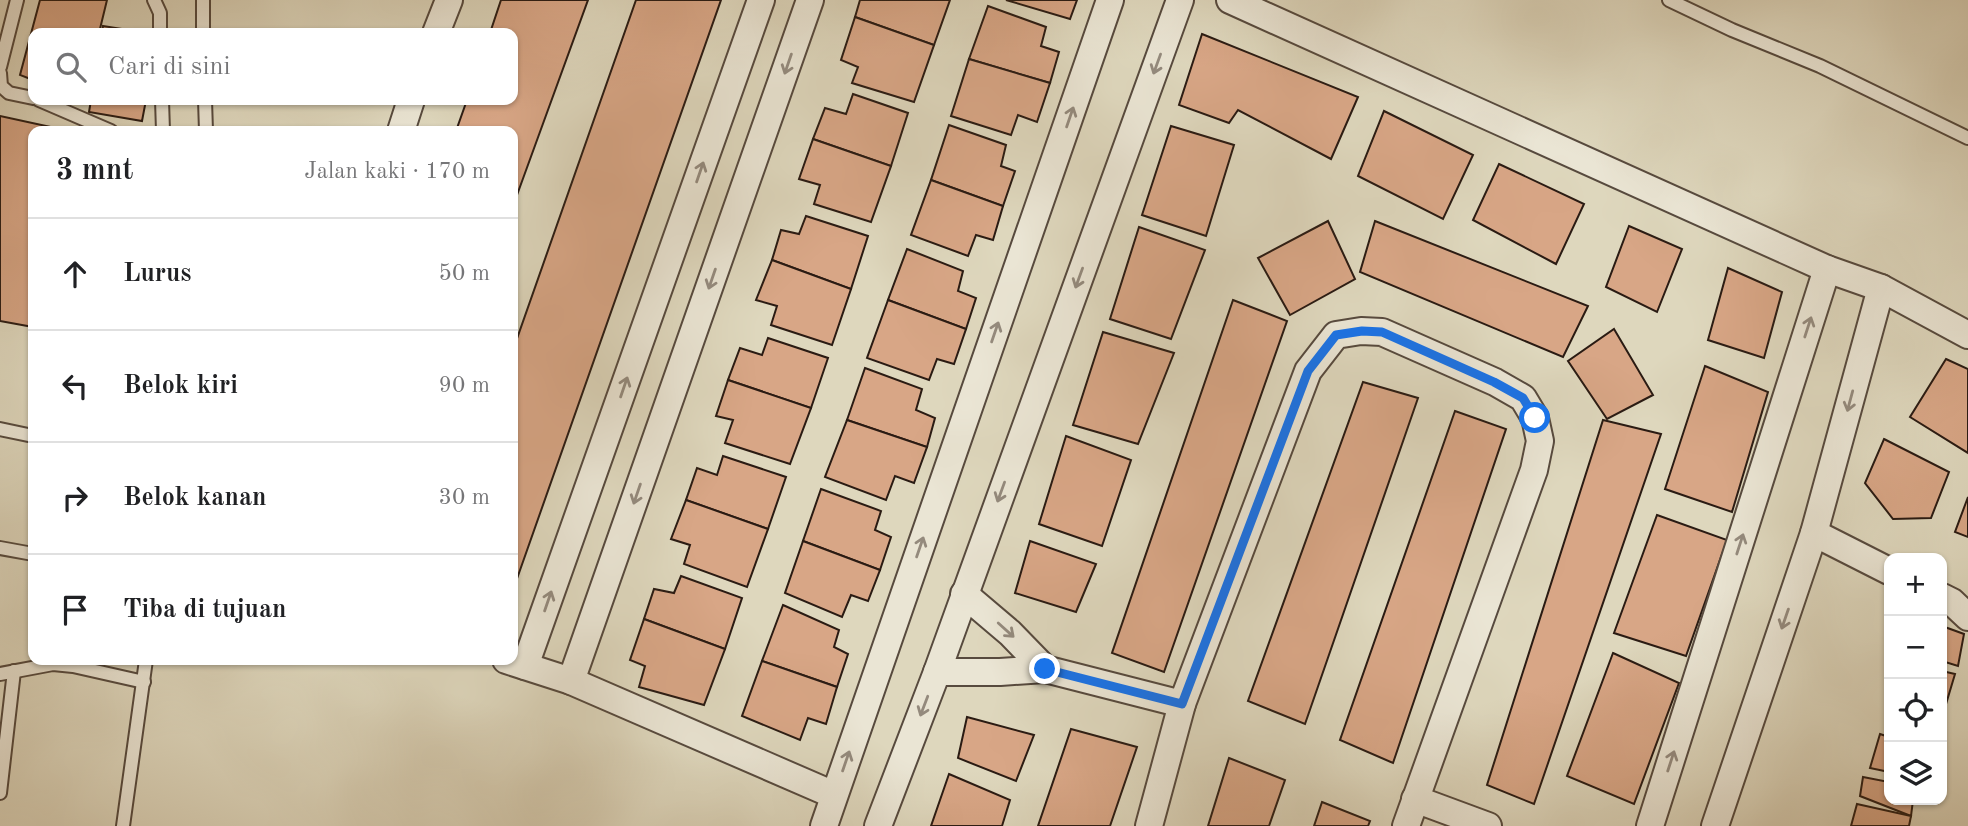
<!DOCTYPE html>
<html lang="id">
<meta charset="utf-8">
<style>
:root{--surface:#fff;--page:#f6f6f6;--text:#202124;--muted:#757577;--line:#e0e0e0}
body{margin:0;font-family:"Old Standard TT",serif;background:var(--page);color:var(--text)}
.controls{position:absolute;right:21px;bottom:21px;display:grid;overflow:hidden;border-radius:14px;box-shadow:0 2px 5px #0004}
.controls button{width:63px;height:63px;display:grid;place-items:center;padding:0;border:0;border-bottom:2px solid var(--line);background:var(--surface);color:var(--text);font:35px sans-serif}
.stop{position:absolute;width:21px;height:21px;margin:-16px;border:5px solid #1a73e8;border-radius:50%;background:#fff}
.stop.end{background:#1a73e8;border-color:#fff;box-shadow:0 2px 7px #0008}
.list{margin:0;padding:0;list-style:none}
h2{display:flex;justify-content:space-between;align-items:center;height:91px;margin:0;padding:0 28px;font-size:30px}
h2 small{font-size:23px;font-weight:400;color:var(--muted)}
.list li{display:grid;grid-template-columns:46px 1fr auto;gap:21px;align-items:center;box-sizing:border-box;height:112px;padding:0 28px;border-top:2px solid var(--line)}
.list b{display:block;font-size:26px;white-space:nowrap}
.list em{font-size:23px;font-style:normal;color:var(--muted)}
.icon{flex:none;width:38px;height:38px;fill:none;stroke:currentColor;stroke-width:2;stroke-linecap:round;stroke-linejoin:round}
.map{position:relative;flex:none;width:1968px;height:826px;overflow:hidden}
.search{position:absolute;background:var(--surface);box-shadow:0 2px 5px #0004;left:28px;top:28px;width:490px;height:77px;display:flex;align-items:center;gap:18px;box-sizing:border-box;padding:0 24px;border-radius:14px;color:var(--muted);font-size:26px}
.panel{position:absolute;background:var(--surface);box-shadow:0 2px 5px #0004;left:28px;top:126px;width:490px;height:539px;border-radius:14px}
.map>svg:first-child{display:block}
.building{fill:#d8a686;stroke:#2a1b13;stroke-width:2}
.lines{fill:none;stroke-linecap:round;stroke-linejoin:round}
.service-casing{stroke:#574a3e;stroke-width:16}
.minor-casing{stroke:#574a3e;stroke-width:30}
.service{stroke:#eae5d4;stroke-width:12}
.minor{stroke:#eae5d4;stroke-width:26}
.oneway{stroke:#948a7d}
.route{stroke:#1a73e8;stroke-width:9}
</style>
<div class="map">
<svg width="1968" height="826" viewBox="0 0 1968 826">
<rect width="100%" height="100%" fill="#ded7bd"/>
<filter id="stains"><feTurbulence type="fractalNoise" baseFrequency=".00286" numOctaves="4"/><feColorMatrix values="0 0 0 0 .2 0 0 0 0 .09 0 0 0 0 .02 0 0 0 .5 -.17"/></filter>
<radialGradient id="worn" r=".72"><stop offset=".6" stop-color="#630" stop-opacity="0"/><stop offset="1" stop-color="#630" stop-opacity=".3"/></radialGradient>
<g class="building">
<path d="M40,0H107L99,33H33V80L20,75Z"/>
<path d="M501,0H588L513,206V131H456L467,100H513V33H490Z"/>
<path d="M636,0H721L513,590V350Z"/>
<path d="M860,0H950L934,45L855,17Z"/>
<path d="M1006,0H1077L1070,19Z"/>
<path d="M988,6L1046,27L1041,46L1059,52L1050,83L969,59Z"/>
<path d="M855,17L934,45L914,102L852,83L858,67L841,60Z"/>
<path d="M103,26L147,33H102Z"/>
<path d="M1202,34L1358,97L1331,159L1238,110L1229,123L1179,105Z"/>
<path d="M969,59L1050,83L1037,122L1018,115L1011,135L951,116Z"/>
<path d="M853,94L908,113L891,166L813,139L825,108L846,114Z"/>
<path d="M91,100H146L142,121L89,112Z"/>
<path d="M1384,111L1473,155L1443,219L1358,176Z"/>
<path d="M0,116L69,131H33V327L0,321Z"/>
<path d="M949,125L1006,145L1001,166L1015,171L1003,206L931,180Z"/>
<path d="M1171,126L1234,145L1206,236L1142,215Z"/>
<path d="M813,139L891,166L871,222L814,204L820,185L799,179Z"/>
<path d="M1499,164L1584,204L1556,264L1473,220Z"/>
<path d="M931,180L1003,206L993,240L976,235L968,256L911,235Z"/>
<path d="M806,216L868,236L851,289L772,260L781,230L799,234Z"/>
<path d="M1328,221L1355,279L1290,315L1258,258Z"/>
<path d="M1375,221L1588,306L1563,357L1360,272Z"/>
<path d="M1629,226L1682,249L1657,312L1606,287Z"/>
<path d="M1139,227L1205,250L1171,339L1110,319Z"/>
<path d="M907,249L963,271L958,291L976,298L966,329L888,300Z"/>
<path d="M772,260L851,289L832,345L771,325L777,306L756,300Z"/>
<path d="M1728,268L1782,292L1764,358L1708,340Z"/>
<path d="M888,300L966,329L954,364L937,359L929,380L867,358Z"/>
<path d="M1233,300L1287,321L1164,672L1112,653Z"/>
<path d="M1614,329L1653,395L1607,419L1568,361Z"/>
<path d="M1103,332L1174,353L1138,444L1073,425Z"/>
<path d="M768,338L828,358L811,408L728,380L740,348L762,355Z"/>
<path d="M1946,359L1968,369V453L1910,417Z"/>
<path d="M1705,366L1768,392L1732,512L1665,489Z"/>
<path d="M865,368L922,389L916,410L935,418L927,447L847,420Z"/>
<path d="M728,380L811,408L790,464L725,443L733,420L716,416Z"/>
<path d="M1363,382L1418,398L1305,724L1248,701Z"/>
<path d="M1455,411L1506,429L1393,763L1340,740Z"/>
<path d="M847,420L927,447L914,483L895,476L886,500L825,477Z"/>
<path d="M1603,420L1661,434L1534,804L1487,785Z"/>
<path d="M1066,436L1131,460L1102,546L1039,524Z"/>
<path d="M1884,439L1949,472L1931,518L1893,519L1865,483Z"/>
<path d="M723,456L786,477L768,529L686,500L697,468L717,475Z"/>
<path d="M821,489L881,511L875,530L891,537L880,570L803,541Z"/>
<path d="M1968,497V537L1955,532Z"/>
<path d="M686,500L768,529L747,587L684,564L690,545L671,539Z"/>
<path d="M1657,515L1727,540L1686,656L1614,633Z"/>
<path d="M803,541L880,570L868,601L851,595L842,617L785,593Z"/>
<path d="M1030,541L1096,564L1076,612L1015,593Z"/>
<path d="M681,576L742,598L725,649L644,619L654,589L674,593Z"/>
<path d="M783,605L839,630L834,647L848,654L837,687L762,661Z"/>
<path d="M644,619L725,649L704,705L639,687L645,666L630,660Z"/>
<path d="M1942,626L1964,634L1958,666L1942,661Z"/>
<path d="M1613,653L1679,683L1634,804L1567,776Z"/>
<path d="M762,661L837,687L826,724L808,718L800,740L742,716Z"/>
<path d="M1942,671L1955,674L1946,704L1942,702Z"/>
<path d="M967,717L1034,735L1016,781L958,758Z"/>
<path d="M1071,729L1137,747L1110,826H1038Z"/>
<path d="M1880,734L1889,737V772L1870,768Z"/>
<path d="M1229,758L1285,780L1269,826H1208Z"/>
<path d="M949,774L1010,800L1002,826H931Z"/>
<path d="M1863,777L1889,782V800H1913L1911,816L1860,796Z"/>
<path d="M1322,802L1370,821L1368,826H1314Z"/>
<path d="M1857,804L1911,816L1909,826H1851Z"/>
</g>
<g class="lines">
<defs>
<g id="service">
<path d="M154,0L160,13V33"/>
<path d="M203,0V33"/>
<path d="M1669,0L1732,30L1820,66L1968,138"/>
<path d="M0,67L17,0"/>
<path d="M0,73L1,86L9,93L33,98"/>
<path d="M39,100L111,131"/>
<path d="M162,100L163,131"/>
<path d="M205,100L206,131"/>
<path d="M0,429L33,436"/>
<path d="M0,548L33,554"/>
<path d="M0,674L53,664L73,666L144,682"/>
<path d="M0,793L14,671"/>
<path d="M123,826L146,660"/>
</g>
<g id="minor">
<path d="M1230,0L1827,269L1881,288L1968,335"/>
<path d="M436,33L449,0"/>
<path d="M401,131L411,100"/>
<path d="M1814,533L1889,571"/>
<path d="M964,594L1010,633L1045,669"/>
<path d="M1942,597L1952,602L1968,617"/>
<path d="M506,660L571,681L834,795"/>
<path d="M525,666L761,0"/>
<path d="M937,672H1000L1045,669L1182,704"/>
<path d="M571,681L810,0"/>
<path d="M1415,799L1488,826"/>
<path d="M824,826L1110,0"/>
<path d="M878,826L937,672L1180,0"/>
<path d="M1149,826L1182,704L1308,371L1336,335L1361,331L1382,332L1495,382L1523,398L1535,418L1540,441L1534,470L1406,826"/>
<path d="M1650,826L1827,269"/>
<path d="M1715,826L1814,533L1881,288"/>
</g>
</defs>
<use href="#service" class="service-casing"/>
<use href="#minor" class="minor-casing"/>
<use href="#service" class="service"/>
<use href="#minor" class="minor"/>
</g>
<defs><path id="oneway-shaft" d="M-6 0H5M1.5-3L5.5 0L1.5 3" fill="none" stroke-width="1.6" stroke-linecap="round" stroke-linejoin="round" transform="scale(1.75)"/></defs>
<g class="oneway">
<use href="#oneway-shaft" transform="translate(788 64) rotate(109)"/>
<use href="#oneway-shaft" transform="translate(1157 64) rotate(110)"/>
<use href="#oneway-shaft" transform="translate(1070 117) rotate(-71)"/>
<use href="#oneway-shaft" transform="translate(700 172) rotate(-71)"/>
<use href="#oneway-shaft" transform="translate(1079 278) rotate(110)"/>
<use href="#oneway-shaft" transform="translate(712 279) rotate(109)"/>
<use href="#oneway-shaft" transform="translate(1808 327) rotate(-72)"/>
<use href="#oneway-shaft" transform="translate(995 332) rotate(-71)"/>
<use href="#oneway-shaft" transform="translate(624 387) rotate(-71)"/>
<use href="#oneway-shaft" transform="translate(1850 401) rotate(105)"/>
<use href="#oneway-shaft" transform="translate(1001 492) rotate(110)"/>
<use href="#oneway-shaft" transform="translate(637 494) rotate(109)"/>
<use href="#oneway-shaft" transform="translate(1740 544) rotate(-72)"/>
<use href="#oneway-shaft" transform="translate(920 547) rotate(-71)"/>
<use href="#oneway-shaft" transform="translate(548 601) rotate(-71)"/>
<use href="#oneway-shaft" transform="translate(1785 619) rotate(109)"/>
<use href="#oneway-shaft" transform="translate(1006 630) rotate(42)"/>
<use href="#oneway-shaft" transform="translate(924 706) rotate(111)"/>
<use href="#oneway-shaft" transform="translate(846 761) rotate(-71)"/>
<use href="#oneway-shaft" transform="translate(1671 761) rotate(-72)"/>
</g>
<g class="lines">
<path class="route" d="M1045,669L1182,704L1308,371L1336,335L1362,331L1382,332L1494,382L1523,398L1535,418"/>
</g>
<rect width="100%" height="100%" filter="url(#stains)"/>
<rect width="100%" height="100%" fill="url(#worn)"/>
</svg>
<div class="controls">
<button>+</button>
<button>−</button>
<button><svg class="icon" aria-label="locate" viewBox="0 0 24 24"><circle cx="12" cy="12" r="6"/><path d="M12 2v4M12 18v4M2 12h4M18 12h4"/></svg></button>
<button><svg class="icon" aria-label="layers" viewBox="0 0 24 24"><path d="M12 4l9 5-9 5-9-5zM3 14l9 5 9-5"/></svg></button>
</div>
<div class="stop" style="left:1535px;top:418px"></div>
<div class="stop end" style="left:1045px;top:669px"></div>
<div class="search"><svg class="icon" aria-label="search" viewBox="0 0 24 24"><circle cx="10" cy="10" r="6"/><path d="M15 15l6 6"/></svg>Cari di sini</div>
<section class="panel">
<h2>3 mnt<small>Jalan kaki · 170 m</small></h2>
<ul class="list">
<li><svg class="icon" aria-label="ahead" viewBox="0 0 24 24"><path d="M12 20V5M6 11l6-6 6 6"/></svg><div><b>Lurus</b></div><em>50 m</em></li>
<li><svg class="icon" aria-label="left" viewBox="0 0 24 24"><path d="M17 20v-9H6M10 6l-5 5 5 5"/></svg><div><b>Belok kiri</b></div><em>90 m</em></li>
<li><svg class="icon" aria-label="right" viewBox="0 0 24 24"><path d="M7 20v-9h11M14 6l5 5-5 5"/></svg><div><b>Belok kanan</b></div><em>30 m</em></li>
<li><svg class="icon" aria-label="arrive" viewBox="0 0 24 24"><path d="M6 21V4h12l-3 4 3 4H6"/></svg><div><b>Tiba di tujuan</b></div></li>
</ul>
</section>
</div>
